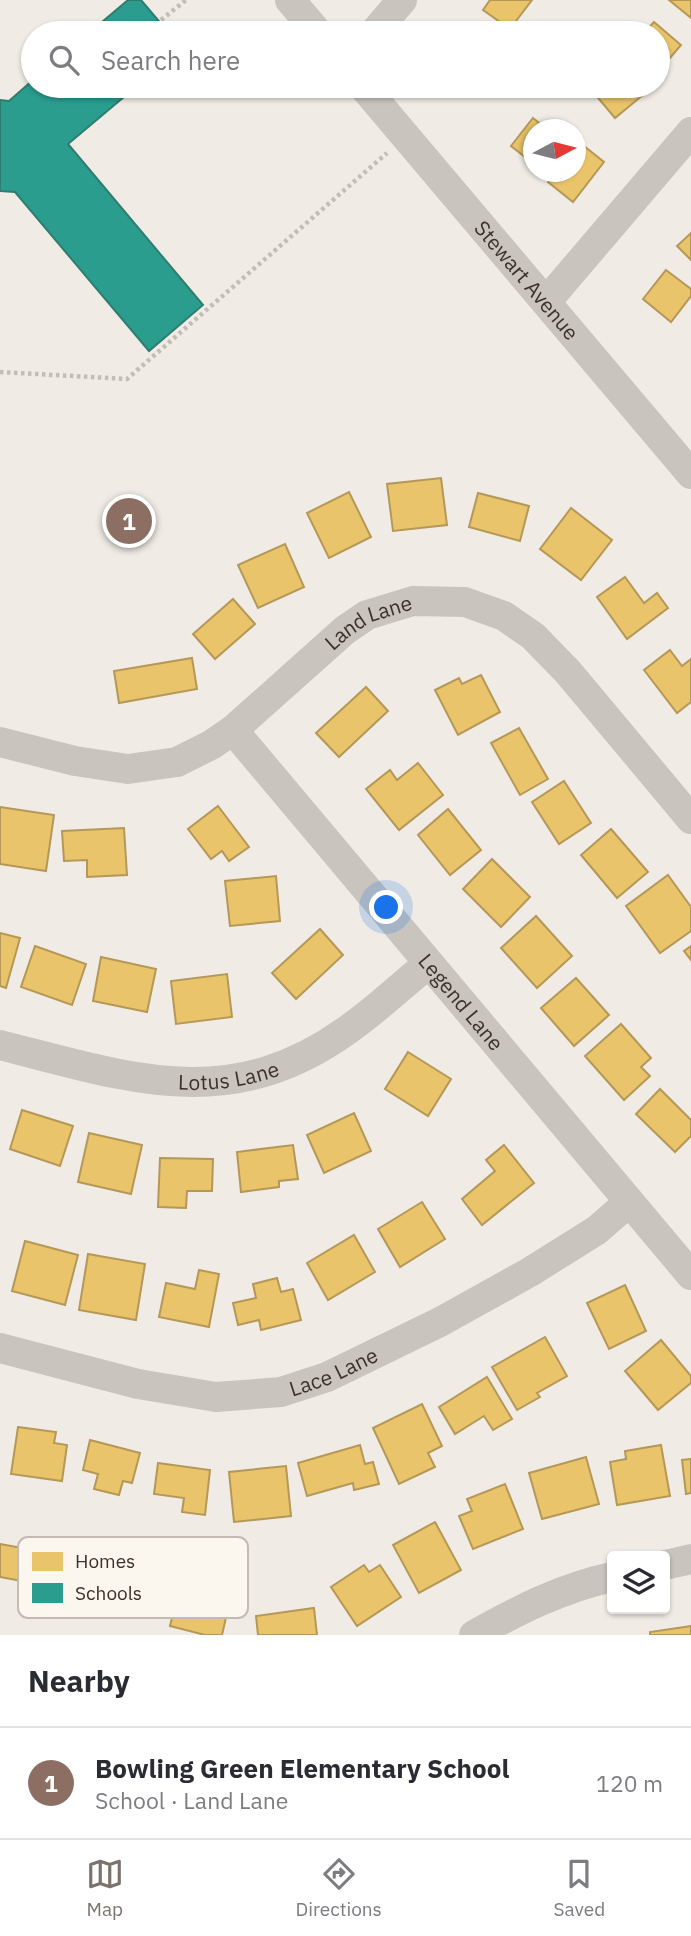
<!DOCTYPE html>
<meta charset="utf-8">
<style>
:root{--surface:#fff;--page:#f7f7f7;--text:#2b2b33;--muted:#7c7c81;--line:#e1e1e2;--accent:#7a736c}
body{margin:0;font-family:"IBM Plex Sans",sans-serif;background:var(--page);color:var(--text)}
.controls{position:absolute;right:21px;bottom:21px;display:grid;overflow:hidden;border-radius:7px;box-shadow:0 2px 5px #0004}
.controls button{width:63px;height:63px;display:grid;place-items:center;padding:0;border:0;border-bottom:2px solid var(--line);background:var(--surface);color:var(--text);font:35px sans-serif}
.compass{position:absolute;left:523px;top:119px;width:63px;height:63px;border-radius:50%;background:var(--surface);box-shadow:0 2px 5px #0004;rotate:83deg}
.you{position:absolute;left:387px;top:908px;width:24px;height:24px;margin:-18px;border:5px solid #fff;border-radius:50%;background:#1a73e8;box-shadow:0 0 0 10px #1a73e833}
.badge{display:grid;place-items:center;width:46px;height:46px;border-radius:50%;background:var(--accent);color:#fff;font-size:23px;font-weight:700}
.pin{position:absolute;translate:-50% -50%;border:4px solid #fff;box-shadow:0 2px 7px #0006}
.list{margin:0;padding:0;list-style:none}
h2{display:flex;justify-content:space-between;align-items:center;height:91px;margin:0;padding:0 28px;font-size:30px}
h2 small{font-size:23px;font-weight:400;color:var(--muted)}
.list li{display:grid;grid-template-columns:46px 1fr auto;gap:21px;align-items:center;box-sizing:border-box;height:112px;padding:0 28px;border-top:2px solid var(--line)}
.list b{display:block;font-size:26px;white-space:nowrap}
.list p{margin:0;font-size:23px;white-space:nowrap;color:var(--muted)}
.list em{font-size:23px;font-style:normal;color:var(--muted)}
.icon{flex:none;width:38px;height:38px;fill:none;stroke:currentColor;stroke-width:2;stroke-linecap:round;stroke-linejoin:round}
.map{position:relative;flex:none;width:691px;height:1635px;overflow:hidden}
.search{position:absolute;background:var(--surface);box-shadow:0 2px 5px #0004;left:21px;right:21px;top:21px;height:77px;display:flex;align-items:center;gap:18px;box-sizing:border-box;padding:0 24px;border-radius:38px;color:var(--muted);font-size:26px}
.sheet{height:203px;background:var(--surface)}
nav{display:flex;justify-content:space-around;align-items:center;box-sizing:border-box;height:98px;border-top:2px solid var(--line);background:var(--surface);font-size:19px;color:var(--muted)}
nav a{display:grid;justify-items:center;gap:4px}
nav .on{color:var(--accent)}
.map>svg:first-child{display:block}
.homes{fill:#e9c46a;stroke:#b59857;stroke-width:2}
.schools{fill:#2a9d8f;stroke:#2f7d71;stroke-width:2}
.lines{fill:none;stroke-linecap:round;stroke-linejoin:round}
.path{stroke:#c2bdb6;stroke-width:4.5;stroke-dasharray:3.5 3.5;stroke-linecap:butt}
.minor{stroke:#c9c4be;stroke-width:30}
.labels{text-anchor:middle;dominant-baseline:central;stroke-width:7;stroke-linejoin:round;paint-order:stroke}
.street-label{font-size:21px;fill:#3b322b;stroke:#fbf6ee}
.key{fill:#fbf6ee;stroke:#c1bbb4;stroke-width:2}
.key-label{font-size:19px;fill:#3b322b}
</style>
<div class="map">
<svg width="691" height="1635" viewBox="0 0 691 1635">
<rect width="100%" height="100%" fill="#f0ece5"/>
<g class="homes">
<path d="M490,0H532L510,29L483,10Z"/>
<path d="M669,0H691V18Z"/>
<path d="M654,22L681,45L658,72V33H644Z"/>
<path d="M563,86H577L571,93Z"/>
<path d="M588,86H635L643,95L615,118Z"/>
<path d="M533,118L548,130H534V164L511,146Z"/>
<path d="M579,142L604,162L573,202L548,182L556,172H576V147Z"/>
<path d="M691,233V260L677,246Z"/>
<path d="M666,270L691,289V296L671,322L643,299Z"/>
<path d="M441,478L447,525L393,531L387,484Z"/>
<path d="M349,492L371,537L329,558L307,513Z"/>
<path d="M478,493L529,506L520,541L469,527Z"/>
<path d="M571,508L612,540L581,580L540,549Z"/>
<path d="M285,544L304,587L258,608L238,565Z"/>
<path d="M625,577L644,603L657,593L668,608L627,639L597,597Z"/>
<path d="M233,599L255,624L215,659L193,634Z"/>
<path d="M670,650L682,666L691,659V702L677,713L644,670Z"/>
<path d="M192,658L197,689L119,703L114,671Z"/>
<path d="M481,675L500,712L458,735L435,690L459,678L462,684Z"/>
<path d="M366,687L388,711L339,757L316,733Z"/>
<path d="M519,728L548,779L520,795L491,743Z"/>
<path d="M418,763L443,795L399,830L366,789L390,770L397,780Z"/>
<path d="M564,781L591,823L559,844L532,802Z"/>
<path d="M218,806L249,847L229,861L222,851L211,859L188,829Z"/>
<path d="M0,807L54,815L46,871L0,864Z"/>
<path d="M448,809L481,850L450,875L418,835Z"/>
<path d="M124,828L127,875L87,877V860L64,861L62,831Z"/>
<path d="M611,829L648,872L617,898L581,855Z"/>
<path d="M492,859L530,897L501,927L463,889Z"/>
<path d="M668,875L691,907V931L660,953L626,906Z"/>
<path d="M276,876L280,921L230,926L225,881Z"/>
<path d="M536,916L572,956L537,988L501,948Z"/>
<path d="M320,929L343,955L296,999L272,973Z"/>
<path d="M0,933L20,938L6,988L0,986Z"/>
<path d="M35,946L86,964L72,1005L21,987Z"/>
<path d="M691,946V960L684,951Z"/>
<path d="M101,957L156,969L147,1012L93,1001Z"/>
<path d="M227,974L232,1017L176,1024L171,981Z"/>
<path d="M576,978L609,1015L574,1046L541,1008Z"/>
<path d="M621,1024L651,1058L641,1067L650,1076L624,1100L585,1056Z"/>
<path d="M408,1052L451,1079L428,1116L385,1089Z"/>
<path d="M660,1089L691,1120V1136L675,1152L636,1114Z"/>
<path d="M22,1110L73,1126L60,1166L10,1149Z"/>
<path d="M354,1113L371,1151L324,1173L307,1135Z"/>
<path d="M89,1133L142,1145L131,1194L78,1182Z"/>
<path d="M293,1145L298,1179L279,1181V1187L241,1192L237,1152Z"/>
<path d="M504,1145L534,1183L482,1225L462,1199L495,1171L486,1160Z"/>
<path d="M160,1158L213,1159L212,1191H187L186,1208L158,1207Z"/>
<path d="M422,1202L445,1239L400,1267L378,1229Z"/>
<path d="M354,1235L375,1272L328,1300L307,1263Z"/>
<path d="M25,1241L78,1255L65,1305L12,1291Z"/>
<path d="M88,1254L145,1264L136,1320L79,1310Z"/>
<path d="M199,1270L219,1274L209,1327L159,1317L166,1283L195,1289Z"/>
<path d="M277,1278L281,1292L293,1289L301,1320L261,1330L259,1320L238,1325L233,1303L256,1298L253,1284Z"/>
<path d="M625,1285L646,1331L609,1349L587,1303Z"/>
<path d="M545,1337L567,1376L537,1393L540,1397L517,1410L492,1367Z"/>
<path d="M661,1340L691,1376V1383L658,1410L625,1371Z"/>
<path d="M487,1377L512,1419L493,1430L484,1416L455,1434L439,1407Z"/>
<path d="M422,1404L442,1446L428,1453L435,1467L399,1484L373,1428Z"/>
<path d="M18,1427L56,1432L54,1443L67,1445L62,1481L11,1474Z"/>
<path d="M90,1440L140,1453L132,1483L123,1481L119,1495L94,1489L98,1474L83,1470Z"/>
<path d="M360,1445L365,1464L373,1462L379,1484L354,1490L353,1483L307,1496L298,1463Z"/>
<path d="M661,1445L670,1496L617,1505L610,1462L626,1459L625,1451Z"/>
<path d="M586,1457L599,1504L542,1519L529,1473Z"/>
<path d="M691,1459V1493L686,1494L682,1460Z"/>
<path d="M158,1463L210,1470L205,1515L182,1512L184,1498L154,1494Z"/>
<path d="M286,1466L291,1516L234,1522L229,1472Z"/>
<path d="M505,1484L523,1529L473,1549L459,1516L472,1511L467,1499Z"/>
<path d="M435,1522L461,1570L419,1593L393,1545Z"/>
<path d="M0,1544L28,1549L22,1581L0,1577Z"/>
<path d="M364,1565L369,1572L380,1565L401,1597L357,1626L331,1587Z"/>
<path d="M177,1596L228,1609L222,1635H205L170,1626Z"/>
<path d="M314,1608L317,1635H258L256,1616Z"/>
<path d="M691,1626V1635H650V1632Z"/>
</g>
<g class="schools">
<path d="M128,0H141L169,33H89Z"/>
<path d="M33,80V86H137L68,144L203,305L149,351L15,192L0,191V100L9,101Z"/>
</g>
<g class="lines">
<g class="path">
<path d="M161,20L186,0"/>
<path d="M0,372L127,379L387,153"/>
</g>
<g class="minor">
<path d="M290,0L318,33"/>
<path d="M374,33L402,0"/>
<path id="s1" d="M363,86L691,474"/>
<path d="M546,302L691,132"/>
<path id="s2" d="M233,730L691,1275"/>
<path id="s3" d="M0,742L75,761L128,769L177,762L211,745L233,730L345,630L367,615L413,601L465,602L504,616L533,636L568,672L691,819"/>
<path id="s4" d="M0,1045C127,1077 228,1115 346,1031C375,1011 401,986 428,964"/>
<path id="s5" d="M0,1348L138,1384L216,1397L281,1392L327,1377L440,1322L530,1272L597,1230L629,1202"/>
<path d="M665,1565L691,1559"/>
<path d="M474,1635C518,1610 562,1588 612,1577"/>
</g>
</g>
<g class="labels">
<g class="street-label">
<text stroke="none"><textPath href="#s1" startOffset="254">Stewart Avenue</textPath></text>
<text stroke="none"><textPath href="#s3" startOffset="420">Land Lane</textPath></text>
<text stroke="none"><textPath href="#s2" startOffset="355">Legend Lane</textPath></text>
<text stroke="none"><textPath href="#s4" startOffset="233">Lotus Lane</textPath></text>
<text stroke="none"><textPath href="#s5" startOffset="343">Lace Lane</textPath></text>
</g>
</g>
<rect x="18" y="1537" width="230" height="81" rx="10" class="key"/>
<rect x="32" y="1552" width="31" height="19" fill="#e9c46a"/>
<rect x="32" y="1583" width="31" height="20" fill="#2a9d8f"/>
<g class="key-label">
<text x="75" y="1568">Homes</text>
<text x="75" y="1600">Schools</text>
</g>
</svg>
<div class="controls">
<button><svg class="icon" aria-label="layers" viewBox="0 0 24 24"><path d="M12 4l9 5-9 5-9-5zM3 14l9 5 9-5"/></svg></button>
</div>
<svg class="compass" viewBox="-18 -18 36 36"><path d="M0-13l5 13h-10z" fill="#e53935"/><path d="M0 13l5-13h-10z" fill="#7c7c81"/></svg>
<div class="you"></div>
<div class="pin badge" style="left:129px;top:521px;background:#8d6e63">1</div>
<div class="search"><svg class="icon" aria-label="search" viewBox="0 0 24 24"><circle cx="10" cy="10" r="6"/><path d="M15 15l6 6"/></svg>Search here</div>
</div>
<section class="sheet">
<h2>Nearby<small></small></h2>
<ul class="list">
<li><span class="badge" style="background:#8d6e63">1</span><div><b>Bowling Green Elementary School</b><p>School · Land Lane</p></div><em>120 m</em></li>
</ul>
</section>
<nav>
<a class="on"><svg class="icon" aria-label="map" viewBox="0 0 24 24"><path d="M3 6l6-2 6 2 6-2v14l-6 2-6-2-6 2zM9 4v14M15 6v14"/></svg>Map</a>
<a><svg class="icon" aria-label="directions" viewBox="0 0 24 24"><path d="M12 3l9 9-9 9-9-9zM9 14v-3h6M13 9l2 2-2 2"/></svg>Directions</a>
<a><svg class="icon" aria-label="saved" viewBox="0 0 24 24"><path d="M7 4h10v16l-5-4-5 4z"/></svg>Saved</a>
</nav>
